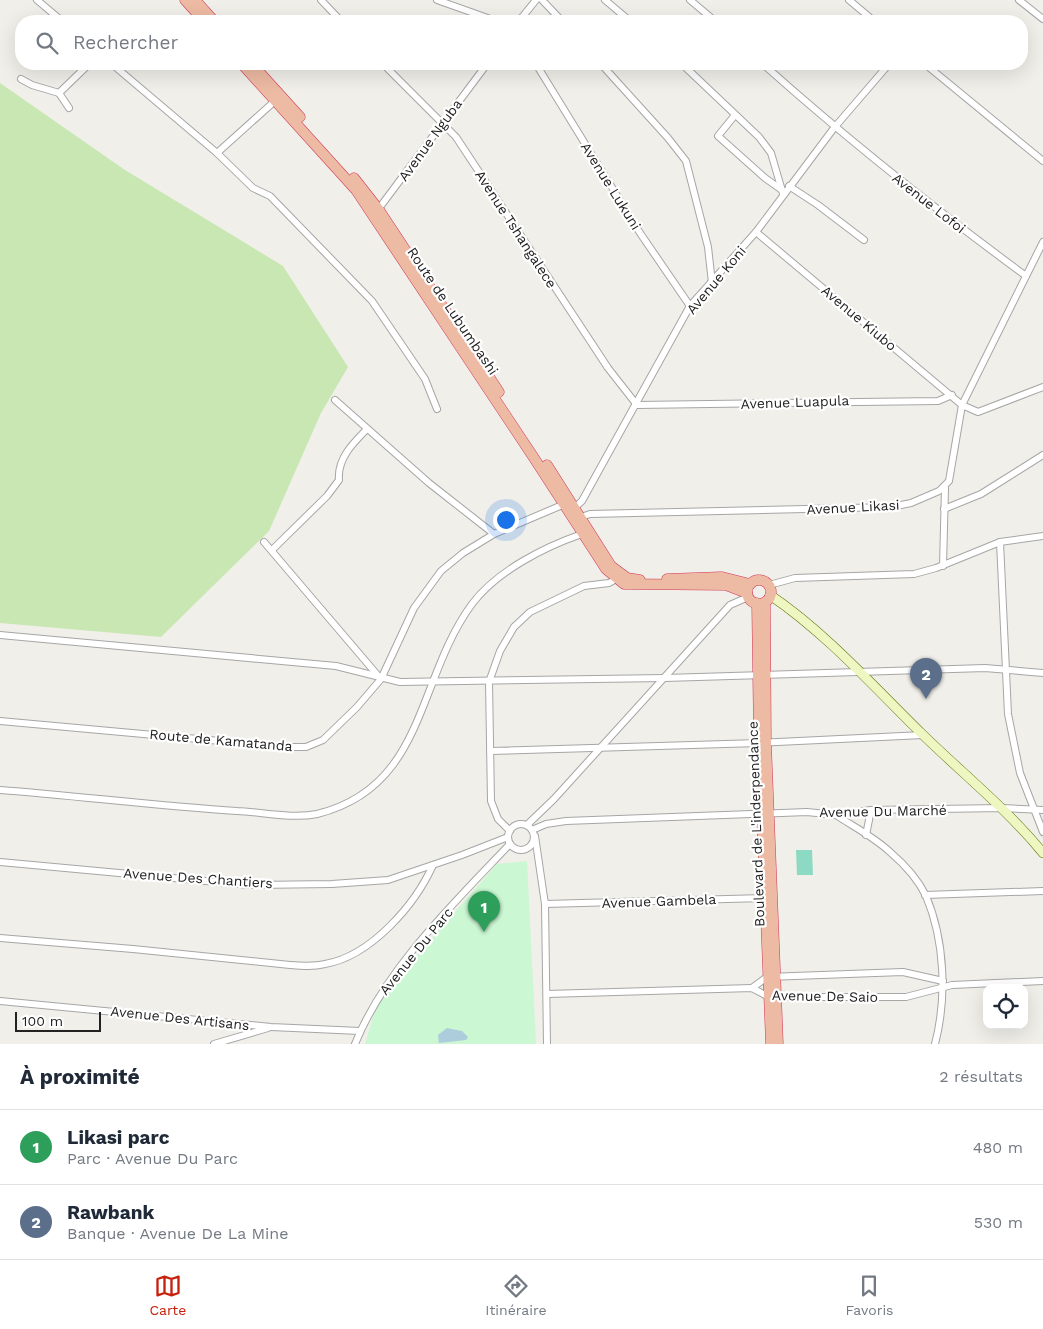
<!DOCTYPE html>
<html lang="fr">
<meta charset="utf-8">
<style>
:root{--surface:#fff;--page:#f6f6f7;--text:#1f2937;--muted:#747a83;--line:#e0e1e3;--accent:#c7200d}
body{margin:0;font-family:"Work Sans",sans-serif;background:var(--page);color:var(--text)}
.controls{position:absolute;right:15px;bottom:15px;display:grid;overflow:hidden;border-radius:10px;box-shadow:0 5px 20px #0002}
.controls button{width:45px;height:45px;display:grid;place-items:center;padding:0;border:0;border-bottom:1px solid var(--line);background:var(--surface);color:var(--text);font:25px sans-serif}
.scale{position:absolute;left:15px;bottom:12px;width:86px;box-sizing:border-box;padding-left:5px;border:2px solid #222;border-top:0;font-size:14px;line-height:18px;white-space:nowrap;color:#222;-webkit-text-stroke:4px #fff;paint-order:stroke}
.you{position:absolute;left:505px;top:519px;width:18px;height:18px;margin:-12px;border:4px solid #fff;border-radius:50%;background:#1a73e8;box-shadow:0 0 0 8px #1a73e833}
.badge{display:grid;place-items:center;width:32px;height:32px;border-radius:50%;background:var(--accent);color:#fff;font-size:16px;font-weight:700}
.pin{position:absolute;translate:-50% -41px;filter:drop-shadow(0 1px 2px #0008)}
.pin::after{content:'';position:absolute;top:26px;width:18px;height:15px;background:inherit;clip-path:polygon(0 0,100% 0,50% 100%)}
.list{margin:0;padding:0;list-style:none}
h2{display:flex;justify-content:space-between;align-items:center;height:65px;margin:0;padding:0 20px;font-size:21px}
h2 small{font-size:16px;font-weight:400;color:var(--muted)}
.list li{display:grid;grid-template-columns:32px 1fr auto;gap:15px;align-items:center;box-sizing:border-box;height:75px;padding:0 20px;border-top:1px solid var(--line)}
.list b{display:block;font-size:19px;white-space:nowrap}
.list p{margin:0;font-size:16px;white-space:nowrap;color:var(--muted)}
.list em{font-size:16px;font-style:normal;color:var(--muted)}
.icon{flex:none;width:28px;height:28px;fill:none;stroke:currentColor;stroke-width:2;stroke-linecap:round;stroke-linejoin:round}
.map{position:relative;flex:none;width:1043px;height:1044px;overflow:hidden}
.search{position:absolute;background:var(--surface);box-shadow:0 5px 20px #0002;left:15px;right:15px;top:15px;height:55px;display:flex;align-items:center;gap:12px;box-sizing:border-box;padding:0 18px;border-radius:20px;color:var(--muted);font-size:19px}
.sheet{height:215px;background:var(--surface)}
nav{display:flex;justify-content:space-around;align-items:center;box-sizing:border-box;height:70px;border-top:1px solid var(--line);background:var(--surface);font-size:14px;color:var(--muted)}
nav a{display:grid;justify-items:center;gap:2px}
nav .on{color:var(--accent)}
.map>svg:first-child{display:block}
.grass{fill:#c8e7b3}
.park{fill:#cbf7d3}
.pitch{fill:#8ddac4}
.water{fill:#adccdc}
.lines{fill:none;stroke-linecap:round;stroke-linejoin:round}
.minor-casing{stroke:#a6a6a6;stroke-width:8}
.secondary-casing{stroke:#5f750c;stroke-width:10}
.trunk-casing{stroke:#d1355a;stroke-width:11}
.minor{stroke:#fff;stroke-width:6}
.secondary{stroke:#eef6c2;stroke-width:9}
.trunk{stroke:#edbaa3;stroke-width:10}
.labels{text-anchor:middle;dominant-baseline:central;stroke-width:4.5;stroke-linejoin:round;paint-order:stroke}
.street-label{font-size:14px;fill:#222;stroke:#fff}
</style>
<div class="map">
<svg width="1043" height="1044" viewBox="0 0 1043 1044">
<rect width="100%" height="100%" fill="#f1efe9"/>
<path class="grass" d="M0,83L125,170L283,266L348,367L321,413L269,531L161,637L0,623Z"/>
<path class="park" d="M527,861L536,1044H365L378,1000L497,864Z"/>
<path class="pitch" d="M796,850H812L813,875H797Z"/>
<path class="water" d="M447,1028L462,1031L468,1037L466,1040L439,1043L438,1035Z"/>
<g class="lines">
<defs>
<g id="minor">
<path d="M37,0L62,21"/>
<path d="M321,0L341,21"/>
<path d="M437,0L496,21"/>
<path d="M542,0L562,21"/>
<path d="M605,0L630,21"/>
<path d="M690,0L715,21"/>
<path d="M849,0L874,21"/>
<path d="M1019,0L1043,19"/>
<path d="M519,21L536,0"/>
<path d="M112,64L217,153L276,100"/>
<path d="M383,64L456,137L608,368L637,405L938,401L952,395"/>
<path d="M536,64L640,233L690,306"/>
<path d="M601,64L668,138L686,161L708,247L712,283"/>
<path d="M682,64L759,137L771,153L783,194"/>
<path d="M763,64C847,139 935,209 1026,276"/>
<path d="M925,64L1043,161"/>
<path d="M21,79L32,85L59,93L89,64"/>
<path d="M59,93L69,108"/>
<path d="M735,115L718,136L765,178L782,190"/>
<path d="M217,153L253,188L270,196L372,301L425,379L437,409"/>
<path d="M789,186L818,205L864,240"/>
<path d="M377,211L487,64"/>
<path d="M756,232L962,405L978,412L1043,387"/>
<path d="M335,400L429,483L494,534"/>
<path d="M944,509L981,494L1043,455"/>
<path d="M572,510L582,501L593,481L690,306L756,232L834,128L889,64"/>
<path d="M581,517L590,514L891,507L911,503L939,491L949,481L962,405L1043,242"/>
<path d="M264,542L380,678"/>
<path d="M1000,542L1008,714L1020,773L1043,832"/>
<path d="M272,550L327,496L339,480C337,459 353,443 367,429"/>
<path d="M943,566L945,488"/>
<path d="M769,585L795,578L914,574L936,568L1000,542L1043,536"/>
<path d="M0,635L336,666L400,682L665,678L985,668L1043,673"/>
<path d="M0,721L286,747H306L323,740L357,707L381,679L414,608L441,571L463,553L494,534L567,503"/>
<path d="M490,751L759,743L923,735"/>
<path d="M0,790C79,796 158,806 237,811C262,812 292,819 317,814C426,787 416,680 472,604C497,571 544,547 582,534"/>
<path d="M836,815C854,827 874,837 890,852C904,864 918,879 926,896C945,941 947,998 935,1044"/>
<circle cx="521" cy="837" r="13"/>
<path d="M527,825L554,799L730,605L748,597"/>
<path d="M532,830L546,824L566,821L807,812L836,815L871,810L1002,808L1043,810"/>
<path d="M510,831L498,819L491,801L489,682L500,651L514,627L530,612L584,586L609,583L618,578"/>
<path d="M866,835L871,810"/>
<path d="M535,836L545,904L547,1044"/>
<path d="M0,862L249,885L332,884L388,880L462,855L508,837"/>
<path d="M925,895L1043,891"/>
<path d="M545,904L768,898"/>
<path d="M0,938L133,949L290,965C302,966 313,967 325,964C371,956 415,905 433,865"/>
<path d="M752,988L767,977L903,972L943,981"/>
<path d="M547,994L752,988L769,997H906L952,985L1043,981"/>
<path d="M0,1001L271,1027L360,1031"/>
<path d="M214,1044L268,1028"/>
<path d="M355,1044C385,969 455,902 510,844"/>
</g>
<path id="secondary" d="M770,595C826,633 873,686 921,733C962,773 1007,809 1043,853"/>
<g id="trunk">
<path d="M185,0L204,21"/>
<path d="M195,0L214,21"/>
<path d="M242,64L356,190L534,458L606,569L624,584L726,585L747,593"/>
<path d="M252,64L300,117"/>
<path d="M354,178L379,210L499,392"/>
<path d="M547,465L611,566L627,578L640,580"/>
<path d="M667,579L722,577L750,584"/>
<circle cx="759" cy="592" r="12"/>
<path d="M765,602L766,743L778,1044"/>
<path d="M757,603L759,743L771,1044"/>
</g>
</defs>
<use href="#minor" class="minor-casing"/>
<use href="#secondary" class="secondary-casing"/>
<use href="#trunk" class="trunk-casing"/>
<use href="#minor" class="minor"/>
<use href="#secondary" class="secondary"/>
<use href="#trunk" class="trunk"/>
</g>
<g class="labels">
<g class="street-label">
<text transform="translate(430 140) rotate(-54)">Avenue Nguba</text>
<text transform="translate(611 186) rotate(58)">Avenue Lukuni</text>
<text transform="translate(929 203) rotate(38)">Avenue Lofoi</text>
<text transform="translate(516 229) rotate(57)">Avenue Tshangalece</text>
<text transform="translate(716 280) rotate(-50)">Avenue Koni</text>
<text transform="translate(453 311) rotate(56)">Route de Lubumbashi</text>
<text transform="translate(859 318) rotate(40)">Avenue Kiubo</text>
<text transform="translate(795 402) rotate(-2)">Avenue Luapula</text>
<text transform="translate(853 507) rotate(-3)">Avenue Likasi</text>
<text transform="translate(221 740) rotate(5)">Route de Kamatanda</text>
<text transform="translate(883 811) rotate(-1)">Avenue Du Marché</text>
<text transform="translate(756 824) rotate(-92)">Boulevard de L'inderpendance</text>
<text transform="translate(198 878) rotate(4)">Avenue Des Chantiers</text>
<text transform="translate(659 901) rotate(-2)">Avenue Gambela</text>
<text transform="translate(416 951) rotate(-51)">Avenue Du Parc</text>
<text transform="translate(825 996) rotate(1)">Avenue De Saio</text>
<text transform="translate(180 1018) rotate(6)">Avenue Des Artisans</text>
</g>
</g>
</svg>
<div class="controls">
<button><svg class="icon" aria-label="locate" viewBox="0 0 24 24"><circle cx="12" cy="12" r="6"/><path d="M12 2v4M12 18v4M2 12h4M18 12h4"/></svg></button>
</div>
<div class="scale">100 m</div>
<div class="you"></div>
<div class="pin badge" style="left:484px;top:932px;background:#2e9e5b">1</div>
<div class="pin badge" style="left:926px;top:699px;background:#5c6f8a">2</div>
<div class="search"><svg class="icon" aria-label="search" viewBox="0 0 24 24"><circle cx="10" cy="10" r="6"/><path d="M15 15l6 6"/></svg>Rechercher</div>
</div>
<section class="sheet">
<h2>À proximité<small>2 résultats</small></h2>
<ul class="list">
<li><span class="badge" style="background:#2e9e5b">1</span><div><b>Likasi parc</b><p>Parc · Avenue Du Parc</p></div><em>480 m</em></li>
<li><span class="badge" style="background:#5c6f8a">2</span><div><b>Rawbank</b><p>Banque · Avenue De La Mine</p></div><em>530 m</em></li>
</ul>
</section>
<nav>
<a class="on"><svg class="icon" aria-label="map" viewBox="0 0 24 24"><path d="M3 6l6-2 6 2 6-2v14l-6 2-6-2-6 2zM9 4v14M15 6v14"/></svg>Carte</a>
<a><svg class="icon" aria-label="directions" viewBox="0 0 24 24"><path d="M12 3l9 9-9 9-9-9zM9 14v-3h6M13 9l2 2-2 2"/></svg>Itinéraire</a>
<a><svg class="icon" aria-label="saved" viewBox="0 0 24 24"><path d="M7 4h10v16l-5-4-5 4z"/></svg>Favoris</a>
</nav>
